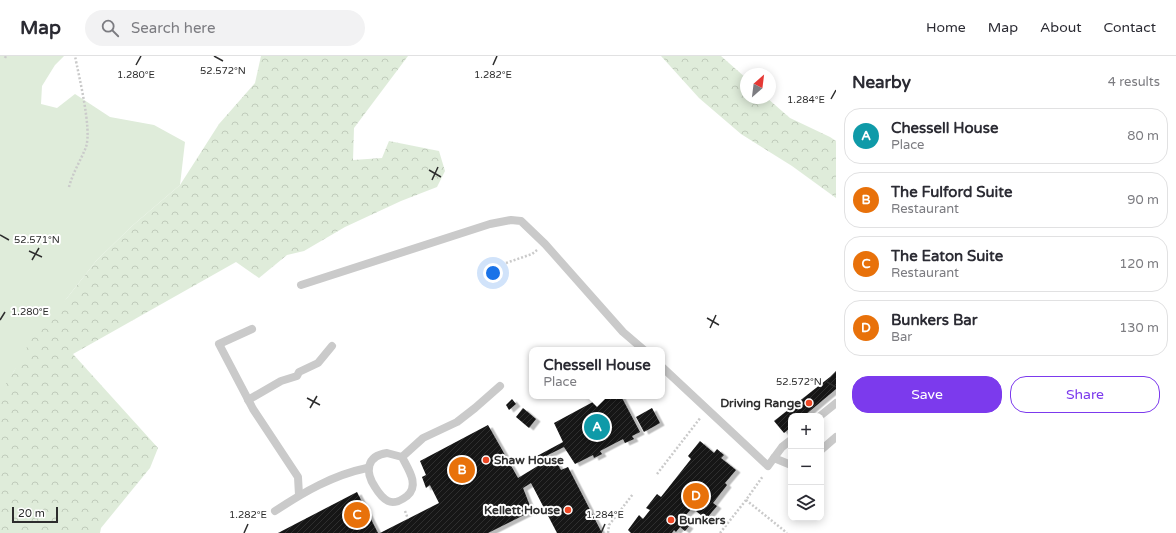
<!DOCTYPE html>
<meta charset="utf-8">
<style>
:root{--surface:#fff;--page:#f2f2f3;--text:#2b2b33;--muted:#7c7c81;--line:#e1e1e2;--accent:#7c3aed}
body{margin:0;font-family:"Varela Round",sans-serif;background:var(--page);color:var(--text)}
.controls{position:absolute;right:12px;bottom:12px;display:grid;overflow:hidden;border-radius:8px;box-shadow:0 2px 10px #0003}
.controls button{width:36px;height:36px;display:grid;place-items:center;padding:0;border:0;border-bottom:1px solid var(--line);background:var(--surface);color:var(--text);font:20px sans-serif}
.compass{position:absolute;left:740px;top:12px;width:36px;height:36px;border-radius:50%;background:var(--surface);box-shadow:0 2px 10px #0003;rotate:28deg}
.scale{position:absolute;left:12px;bottom:10px;width:46px;box-sizing:border-box;padding-left:4px;border:2px solid #2d2d2d;border-top:0;font-size:11px;line-height:14px;white-space:nowrap;color:#2d2d2d;-webkit-text-stroke:3px #fff;paint-order:stroke}
.you{position:absolute;left:493px;top:217px;width:14px;height:14px;margin:-10px;border:3px solid #fff;border-radius:50%;background:#1a73e8;box-shadow:0 0 0 6px #1a73e833}
.badge{display:grid;place-items:center;width:26px;height:26px;border-radius:50%;background:var(--accent);color:#fff;font-size:13px;font-weight:700}
.pin{position:absolute;translate:-50% -50%;border:2px solid #fff;box-shadow:0 1px 4px #0006}
.popup{position:absolute;left:529px;top:291px;width:136px;height:52px;box-sizing:border-box;display:grid;place-content:center;border-radius:8px;background:var(--surface);filter:drop-shadow(0 1px 3px #0005);font-size:13px;white-space:nowrap;color:var(--muted)}
.popup b{font-size:15px;color:var(--text)}
.popup::after{content:'';position:absolute;left:50%;top:100%;margin-left:-8px;border:8px solid transparent;border-top-color:var(--surface)}
.list{margin:0;padding:0;list-style:none}
h2{display:flex;justify-content:space-between;align-items:center;height:52px;margin:0;padding:0 16px;font-size:17px}
h2 small{font-size:13px;font-weight:400;color:var(--muted)}
.list li{display:grid;grid-template-columns:26px 1fr auto;gap:12px;align-items:center;box-sizing:border-box;height:56px;margin:0 8px 8px;padding:0 8px;border:1px solid var(--line);border-radius:16px}
.list b{display:block;font-size:15px;white-space:nowrap}
.list p{margin:0;font-size:13px;white-space:nowrap;color:var(--muted)}
.list em{font-size:13px;font-style:normal;color:var(--muted)}
.actions{display:flex;gap:8px;padding:12px 16px}
.actions a{flex:1;padding:9px 0;border:1px solid var(--accent);border-radius:16px;text-align:center;font-size:14px;color:var(--accent)}
.actions .main{background:var(--accent);color:#fff}
.icon{flex:none;width:22px;height:22px;fill:none;stroke:currentColor;stroke-width:2;stroke-linecap:round;stroke-linejoin:round}
.map{position:relative;flex:none;width:836px;height:477px;overflow:hidden}
header{display:flex;align-items:center;gap:24px;box-sizing:border-box;height:56px;padding:0 20px;background:var(--surface);border-bottom:1px solid var(--line)}
header strong{font-size:19px}
nav{display:flex;gap:22px;margin-inline-start:auto;font-size:14px}
.search{width:280px;height:36px;background:var(--page);display:flex;align-items:center;gap:10px;box-sizing:border-box;padding:0 14px;border-radius:22px;color:var(--muted);font-size:15px}
main{display:flex}
aside{flex:1;background:var(--surface)}
.map>svg:first-child{display:block}
.green{fill:#dfecda}
.forest{fill:url(#forest-crowns)}
.building{fill:url(#building-hatch);filter:url(#shadow)}
.lines{fill:none;stroke-linecap:round;stroke-linejoin:round}
.path{stroke:#cacaca;stroke-width:2.5;stroke-dasharray:2 2;stroke-linecap:butt}
.lane{stroke:#cacaca;stroke-width:8}
.ticks{fill:none;stroke:#2d2d2d;stroke-width:1.5}
.poi-dot{fill:#ef4825;stroke:#fff;stroke-width:1.5}
.labels{text-anchor:middle;dominant-baseline:central;stroke-width:4;stroke-linejoin:round;paint-order:stroke}
.poi-label{font-size:12px;font-weight:bold;fill:#2d2d2d;stroke:#fff;text-anchor:end}
.ticks-label{font-size:10px;text-anchor:middle;fill:#2d2d2d;stroke:#fff;stroke-width:4;stroke-linejoin:round;paint-order:stroke}
</style>
<header>
<strong>Map</strong>
<div class="search"><svg class="icon" aria-label="search" viewBox="0 0 24 24"><circle cx="10" cy="10" r="6"/><path d="M15 15l6 6"/></svg>Search here</div>
<nav><a>Home</a><a>Map</a><a>About</a><a>Contact</a></nav>
</header>
<main>
<div class="map">
<svg width="836" height="477" viewBox="0 0 836 477">
<defs>
<pattern id="forest-crowns" width="20" height="18" patternUnits="userSpaceOnUse"><rect width="20" height="18" fill="#dfecda"/><path d="M2 6a3 3 0 1 1 6 0M12 15a3 3 0 1 1 6 0" fill="none" stroke="#c0cbbb"/></pattern>
<pattern id="building-hatch" width="6" height="6" patternUnits="userSpaceOnUse"><rect width="6" height="6" fill="#141414"/><path d="M-1 1l2-2M0 6l6-6M5 7l2-2" fill="none" stroke="#2e2e2e"/></pattern>
<filter id="shadow"><feDropShadow dx="4.5" dy="2.5" stdDeviation="0" flood-color="#0004"/></filter>
</defs>
<rect width="100%" height="100%" fill="#fff"/>
<path class="green" d="M0,0H64L55,9L42,30L41,48L57,52L75,38L110,61L154,69L185,86L180,129L132,170L96,205L67,242L14,315L0,341Z"/>
<g class="forest">
<path d="M261,0H408L354,72L353,104L382,102L389,85L439,95L445,115L437,131L401,145L345,171L304,195L287,199L259,222L236,206L73,298L158,392L150,412L101,472L100,477H0V337L14,315L34,278L67,242L96,205L132,170L180,129L219,68L255,27Z"/>
<path d="M661,0H721L746,22V42H767L790,62L830,81L836,85V142L792,110L741,78L699,42Z"/>
</g>
<g class="building">
<path d="M836,315V333L804,360H791V371L784,377L774,365L830,321Z"/>
<path d="M604,340H621L640,376L632,380L634,383L625,387L623,383L600,395L602,398L594,402L593,399L575,408L564,391L544,401L546,406L549,404L557,407L561,414L568,411L602,477H557L531,427L523,432L532,455L488,477H380L439,447L430,429L426,432L422,421L426,419L420,405L488,369L518,422L541,408L537,400L563,386L554,367Z"/>
<path d="M512,343L516,348L509,354L506,349Z"/>
<path d="M523,352L536,363L529,372L516,361Z"/>
<path d="M652,352L660,367L644,376L636,361Z"/>
<path d="M700,385L714,397L717,393L724,399L721,402L736,414L725,427L727,429L713,447L717,450L706,463L692,452L685,460L687,461L683,466L689,470L685,475L680,471L676,476L674,474L672,477H631L628,474L639,459L643,463L650,454L646,452L657,438L661,441L691,403L688,400Z"/>
<path d="M357,436L378,477H278Z"/>
</g>
<g class="lines">
<g class="path">
<path d="M5,2L6,0"/>
<path d="M69,131C73,116 81,104 86,91C92,73 79,21 75,0"/>
<path d="M506,207L532,198L537,194"/>
<path d="M657,418L701,361"/>
<path d="M746,444L787,477"/>
<path d="M405,455L408,463"/>
<path d="M608,477L609,469L633,438"/>
<path d="M720,477L746,444L763,420"/>
</g>
<g class="lane">
<path d="M301,229L490,168L511,164L521,165L545,188L623,276L644,294"/>
<path d="M252,273L219,288L253,353L298,421L299,439"/>
<path d="M662,311L768,410L782,391L791,384"/>
<path d="M248,344L281,325L297,320L299,316L318,307L332,290"/>
<path d="M820,360L836,347"/>
<path d="M821,394L836,381"/>
<path d="M387,397L402,401C408,413 420,429 407,440C402,444 394,448 388,445C382,442 378,436 375,431C365,416 366,400 387,397Z"/>
<path d="M402,401L423,382L457,366L475,352L500,330"/>
<path d="M774,402L791,409"/>
<path d="M275,455C304,436 333,419 367,412"/>
</g>
</g>
<path class="ticks" d="M214,0L223,5M136,9L141,0M493,9L497,0M831,43L836,34M429,114L441,121M432,124L438,111M0,179L9,184M29,195L42,201M32,204L39,192M707,262L719,269M0,264L5,256M710,272L716,259M827,326L836,331M307,342L320,349M310,352L317,340M244,477L248,468M601,477L605,468"/>
<g class="poi-dot">
<circle cx="809" cy="347" r="4"/>
<circle cx="486" cy="404" r="4"/>
<circle cx="568" cy="454" r="4"/>
<circle cx="671" cy="464" r="4"/>
</g>
<g class="labels">
<g class="poi-label">
<text x="801" y="347">Driving Range</text>
<text x="494" y="404" text-anchor="start">Shaw House</text>
<text x="560" y="454">Kellett House</text>
<text x="679" y="464" text-anchor="start">Bunkers</text>
</g>
</g>
<g class="ticks-label">
<text x="223" y="18">52.572°N</text>
<text x="136" y="22">1.280°E</text>
<text x="493" y="22">1.282°E</text>
<text x="806" y="47">1.284°E</text>
<text x="37" y="187">52.571°N</text>
<text x="30" y="259">1.280°E</text>
<text x="799" y="329">52.572°N</text>
<text x="248" y="462">1.282°E</text>
<text x="605" y="462">1.284°E</text>
</g>
</svg>
<div class="controls">
<button>+</button>
<button>−</button>
<button><svg class="icon" aria-label="layers" viewBox="0 0 24 24"><path d="M12 4l9 5-9 5-9-5zM3 14l9 5 9-5"/></svg></button>
</div>
<svg class="compass" viewBox="-18 -18 36 36"><path d="M0-13l5 13h-10z" fill="#e53935"/><path d="M0 13l5-13h-10z" fill="#7c7c81"/></svg>
<div class="scale">20 m</div>
<div class="you"></div>
<div class="pin badge" style="left:597px;top:371px;background:#0f9aa8">A</div>
<div class="popup"><b>Chessell House</b>Place</div>
<div class="pin badge" style="left:462px;top:414px;background:#e8710a">B</div>
<div class="pin badge" style="left:357px;top:459px;background:#e8710a">C</div>
<div class="pin badge" style="left:696px;top:440px;background:#e8710a">D</div>
</div>
<aside>
<h2>Nearby<small>4 results</small></h2>
<ul class="list">
<li><span class="badge" style="background:#0f9aa8">A</span><div><b>Chessell House</b><p>Place</p></div><em>80 m</em></li>
<li><span class="badge" style="background:#e8710a">B</span><div><b>The Fulford Suite</b><p>Restaurant</p></div><em>90 m</em></li>
<li><span class="badge" style="background:#e8710a">C</span><div><b>The Eaton Suite</b><p>Restaurant</p></div><em>120 m</em></li>
<li><span class="badge" style="background:#e8710a">D</span><div><b>Bunkers Bar</b><p>Bar</p></div><em>130 m</em></li>
</ul>
<div class="actions"><a class="main">Save</a><a>Share</a></div>
</aside>
</main>
